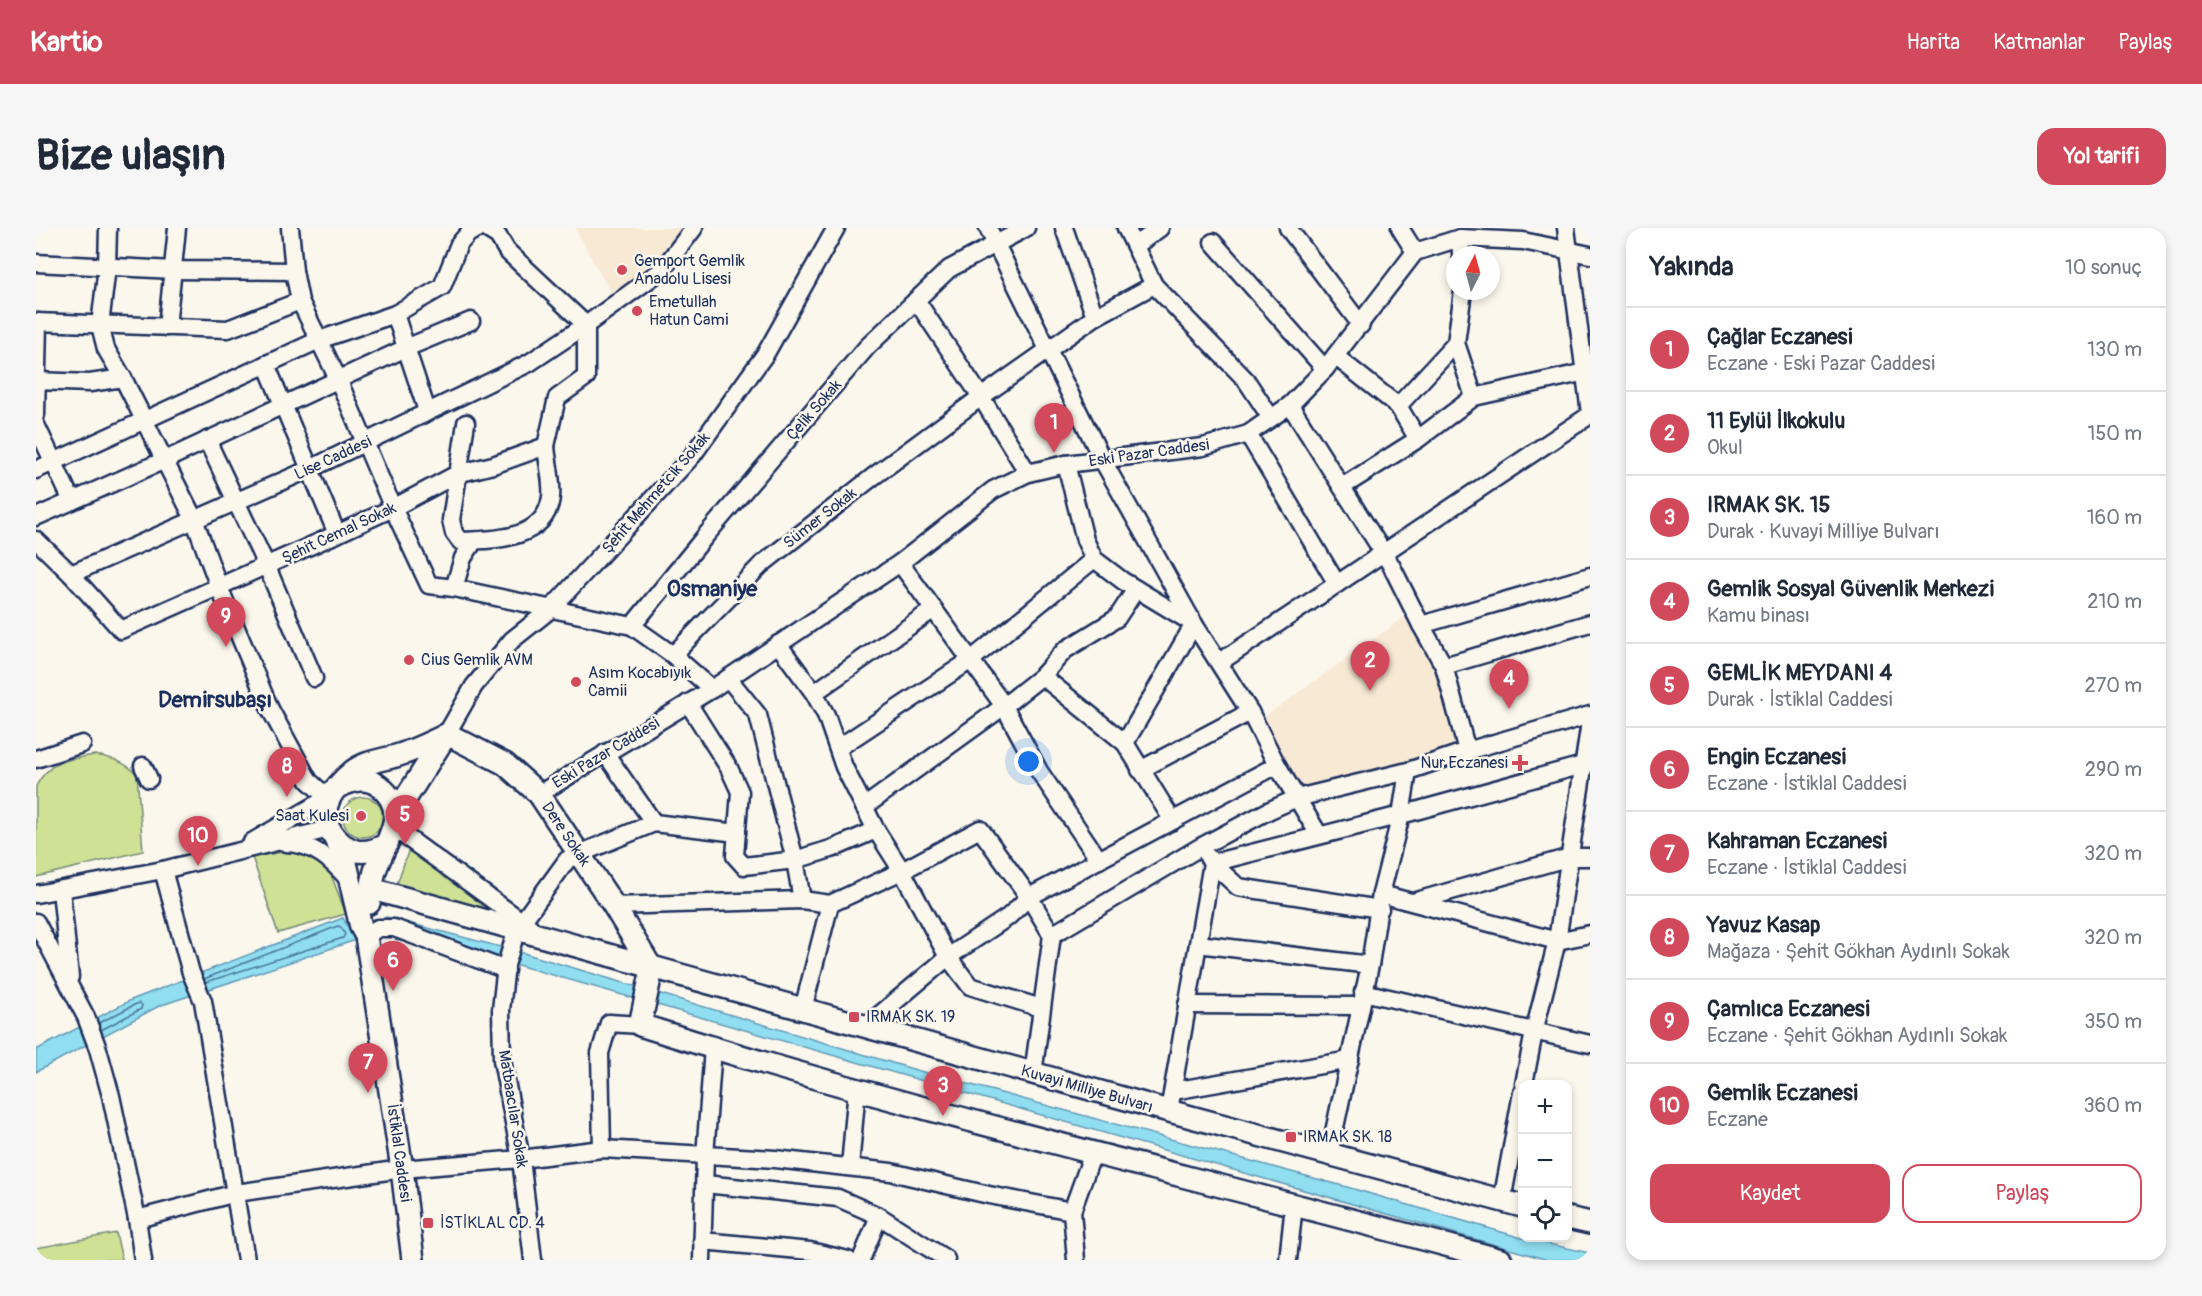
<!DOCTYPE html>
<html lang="tr">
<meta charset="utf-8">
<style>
:root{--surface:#fff;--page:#f6f6f7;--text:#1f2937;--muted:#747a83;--line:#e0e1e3;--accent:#d1495b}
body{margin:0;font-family:Pangolin,sans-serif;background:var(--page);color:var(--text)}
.controls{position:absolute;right:18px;bottom:18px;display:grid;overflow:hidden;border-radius:12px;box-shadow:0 3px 9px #0003}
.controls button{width:54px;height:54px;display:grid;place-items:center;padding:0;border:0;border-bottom:2px solid var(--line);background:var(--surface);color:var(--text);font:30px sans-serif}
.compass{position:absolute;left:1410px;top:18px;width:54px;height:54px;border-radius:50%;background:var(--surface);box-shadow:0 3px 9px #0003;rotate:6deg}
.you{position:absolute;left:993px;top:534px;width:21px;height:21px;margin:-15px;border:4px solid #fff;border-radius:50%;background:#1a73e8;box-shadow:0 0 0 9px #1a73e833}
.badge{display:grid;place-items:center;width:39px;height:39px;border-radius:50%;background:var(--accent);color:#fff;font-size:20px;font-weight:700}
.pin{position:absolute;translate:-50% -50px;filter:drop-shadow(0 2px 3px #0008)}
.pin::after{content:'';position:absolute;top:32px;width:21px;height:18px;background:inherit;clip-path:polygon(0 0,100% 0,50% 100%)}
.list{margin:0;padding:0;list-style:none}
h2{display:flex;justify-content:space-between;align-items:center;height:78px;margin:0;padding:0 24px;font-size:26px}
h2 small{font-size:20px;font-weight:400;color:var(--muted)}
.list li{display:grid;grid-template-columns:39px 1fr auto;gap:18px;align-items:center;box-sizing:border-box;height:84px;padding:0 24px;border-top:2px solid var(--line)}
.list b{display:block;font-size:22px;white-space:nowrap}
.list p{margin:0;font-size:20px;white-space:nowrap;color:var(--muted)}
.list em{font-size:20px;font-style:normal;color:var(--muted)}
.actions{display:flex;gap:12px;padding:18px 24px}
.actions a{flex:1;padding:14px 0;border:2px solid var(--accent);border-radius:18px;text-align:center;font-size:21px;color:var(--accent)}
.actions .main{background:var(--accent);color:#fff}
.icon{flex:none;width:33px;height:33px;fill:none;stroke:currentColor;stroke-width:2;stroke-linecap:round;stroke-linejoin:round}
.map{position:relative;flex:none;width:1554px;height:1032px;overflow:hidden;border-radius:18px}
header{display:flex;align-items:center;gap:36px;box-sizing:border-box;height:84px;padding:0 30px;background:var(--accent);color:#fff}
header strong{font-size:28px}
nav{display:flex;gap:33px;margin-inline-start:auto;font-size:21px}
.intro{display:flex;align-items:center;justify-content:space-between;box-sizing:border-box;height:144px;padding:0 36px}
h1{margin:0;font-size:42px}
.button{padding:15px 27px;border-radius:18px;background:var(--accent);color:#fff;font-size:21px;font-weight:700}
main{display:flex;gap:36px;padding:0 36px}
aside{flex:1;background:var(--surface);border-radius:18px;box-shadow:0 3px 9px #0003}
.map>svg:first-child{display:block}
.built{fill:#f8e9d5}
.green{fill:#cee195;stroke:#74887a;stroke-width:1.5}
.water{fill:#90def0;stroke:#6198b6;stroke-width:1.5}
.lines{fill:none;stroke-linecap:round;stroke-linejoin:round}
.shore{stroke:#4a7598;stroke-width:1.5}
.minor-casing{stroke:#1b2f5e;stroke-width:21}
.major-casing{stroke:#1b2f5e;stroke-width:26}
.minor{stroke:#fbf7ec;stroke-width:16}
.major{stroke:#fbf7ec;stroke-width:21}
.poi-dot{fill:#d1495b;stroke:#fbf7ec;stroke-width:2}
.labels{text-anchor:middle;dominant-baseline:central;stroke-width:5;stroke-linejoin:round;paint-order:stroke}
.poi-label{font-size:16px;fill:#1b2f5e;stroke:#fbf7ec;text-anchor:start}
.street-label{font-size:16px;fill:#1b2f5e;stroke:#fbf7ec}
.district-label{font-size:22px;font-weight:bold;fill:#1b2f5e;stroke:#fbf7ec}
</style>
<header>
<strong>Kartio</strong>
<nav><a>Harita</a><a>Katmanlar</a><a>Paylaş</a></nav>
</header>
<div class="intro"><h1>Bize ulaşın</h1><a class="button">Yol tarifi</a></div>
<main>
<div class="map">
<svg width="1554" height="1032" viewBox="0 0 1554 1032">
<rect width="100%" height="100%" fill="#fbf7ec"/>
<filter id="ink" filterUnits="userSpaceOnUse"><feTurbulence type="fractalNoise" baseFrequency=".0167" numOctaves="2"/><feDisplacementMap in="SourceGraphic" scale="12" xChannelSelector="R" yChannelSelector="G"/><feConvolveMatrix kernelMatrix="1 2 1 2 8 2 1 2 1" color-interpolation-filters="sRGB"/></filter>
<g filter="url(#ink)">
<g class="built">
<path d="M539,0H656L643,19L575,66Z"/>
<path d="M1373,386L1398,438L1419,517L1370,535L1263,563L1228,489Z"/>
</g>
<g class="green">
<path d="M59,527C76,529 89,534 101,546L107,623L0,649V558C14,532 32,531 59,527Z"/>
<circle cx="327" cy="589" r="20"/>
<path d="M373,621L474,686L473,691L360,659Z"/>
<path d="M247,624L279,627L291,636L310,686L242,705L216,629Z"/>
<path d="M80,1005L86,1032H0V1020Z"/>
</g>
<g class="water">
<path d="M350,689L484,724L880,842L1311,959L1486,1010L1554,1025V1032H1512L349,699Z"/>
<path d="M307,690L320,712L123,778L0,844V822L95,772Z"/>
</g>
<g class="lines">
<g class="shore">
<path d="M168,751L302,698L305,699L309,706L307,710L170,754"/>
<path d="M63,795L98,777L103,775L106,777L105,781L65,802"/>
</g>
<defs>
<g id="minor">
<path d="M72,0L71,39L64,97L70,121L87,150L158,291L183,359L234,481L273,553L283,562L295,568"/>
<path d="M254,0L258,43L264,73L302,151L357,280L393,357L418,360L596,398L637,427L676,461"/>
<path d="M449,0L462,8L471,23L550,97"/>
<path d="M952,0L1067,233L1158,396L1214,484L1241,537L1283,607"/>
<path d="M1028,0L1059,89"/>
<path d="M1090,0L1118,57L1210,152L1235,190"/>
<path d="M1252,0L1325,97"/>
<path d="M1364,0L1379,24"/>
<path d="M1530,0L1554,185"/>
<path d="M1424,10L1425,27"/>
<path d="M1177,14L1289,141"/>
<path d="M1099,18L1124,0"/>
<path d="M0,35L138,42L258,43"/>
<path d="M880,72L945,169L992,245"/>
<path d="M359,86L391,183"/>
<path d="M0,94L192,101L264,73"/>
<path d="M131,99L141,0"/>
<path d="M1420,115L1438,169"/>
<path d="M1299,128L1362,178L1382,211"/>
<path d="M230,136L301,306"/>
<path d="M0,153L54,155L87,150"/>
<path d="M1254,177L1355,337L1385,397L1408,438L1431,523"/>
<path d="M1362,178L1420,115L1427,63"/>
<path d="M0,187L2,94"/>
<path d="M430,195L415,292L418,305L424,313C458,312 510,312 515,269C517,255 511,233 510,218"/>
<path d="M0,197L36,273"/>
<path d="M1212,206L1301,356"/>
<path d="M171,212L231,339L278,450"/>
<path d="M1030,236L1049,312L1058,331L1087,353L1158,396L1089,515"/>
<path d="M0,242L283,112L359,86L406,59L423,16L433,5L444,0"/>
<path d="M1306,259L1382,211L1438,169L1554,143"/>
<path d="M0,289L129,232L370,120L435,93"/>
<path d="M0,312L35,346L85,402L301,306L357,280L421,246L457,237L510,218L521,170L550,149V97"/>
<path d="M864,335L968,478L1003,543L1063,632"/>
<path d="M35,346L274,241L493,135L550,97L626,42L658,0"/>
<path d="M418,360L427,330L438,313"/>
<path d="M1385,397L1554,348"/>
<path d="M596,398L671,306L831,119L913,41L990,0"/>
<path d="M742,416L778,465L790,487L808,539L840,602L866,643L912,729L934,758L1005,780"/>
<path d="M637,427L725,337L838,248L945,169L1059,89L1118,57"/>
<path d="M1184,434L1554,187"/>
<path d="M1408,438L1554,395"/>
<path d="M1006,448L1089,515L1137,593"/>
<path d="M692,450L722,487L759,632L766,672"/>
<path d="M778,465L898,381"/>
<path d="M652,475L693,540L704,564L699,628L708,638L759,632L798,620L840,602"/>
<path d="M410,507L438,458L476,412L515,381L656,228L730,125L800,0"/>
<path d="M802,520L935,432L1058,331"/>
<path d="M569,525L618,595"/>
<path d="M0,531L46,516"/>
<path d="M107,538L113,551"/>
<path d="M1104,542L1214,484"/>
<path d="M503,566L676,461L864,335L957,262L992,245L1030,236L1167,219L1212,206L1254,177L1289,141L1379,24L1424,10L1487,13L1554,27"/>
<path d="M828,579L968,478L1006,448L1029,422L1081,390L1100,361"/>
<path d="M358,600L495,700"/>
<path d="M216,614L295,568"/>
<path d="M250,615C279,616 295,632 313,652"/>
<path d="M1172,629L1176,635L1202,659L1344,681"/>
<path d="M127,642L155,745L167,773L210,1032"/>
<path d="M25,662L34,749"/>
<path d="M0,666L127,642L293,601"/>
<path d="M1345,666L1521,713L1554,706"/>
<path d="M1377,674L1534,629H1554"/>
<path d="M578,678L766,672L794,676L866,643L944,601L993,669L1016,707L1166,618L1234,582L1261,570L1372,543L1431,523L1554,487"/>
<path d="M0,694L50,789L62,821L75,868L101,991L107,1032"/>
<path d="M330,708L342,700H358L470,742"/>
<path d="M1162,716L1334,737"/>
<path d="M1327,764L1554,816"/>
<path d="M1151,777L1324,778"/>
<path d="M767,781L794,676"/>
<path d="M829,799L912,729L972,689L993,669L1241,537"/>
<path d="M997,846L1016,707"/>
<path d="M1488,856L1498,804L1521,713L1554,494"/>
<path d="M1137,863L1314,832"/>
<path d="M1133,883L1176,635L1365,587L1554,535"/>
<path d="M566,921L564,825L573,795L604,797"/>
<path d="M1293,927L1334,737L1345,666L1365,587L1372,543"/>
<path d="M814,939L821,860"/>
<path d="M669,956L802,970L843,988L910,1031"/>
<path d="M1466,973L1486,865"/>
<path d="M101,991L200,965L366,941L485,931L566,921L739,931L855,944L953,967L1036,983"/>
<path d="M666,1013L774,1023L812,1032"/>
<path d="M497,1032L485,931L466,832L465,782L470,737L481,701L531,632L543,626L618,595L701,605"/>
<path d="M666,1032L669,928L677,820"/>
<path d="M825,1032L843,988"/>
<path d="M1040,1032L1036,983L1057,925"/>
<path d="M1252,1032L1258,977"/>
</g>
<g id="major">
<path d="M410,507L417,509L469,536L503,566L578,678L616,741"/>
<path d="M304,558C317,552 331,548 343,558C376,583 349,613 339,643C336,653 335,664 333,675"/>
<path d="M359,587L410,507"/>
<path d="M299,610L309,631L325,699L330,708L366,941L377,1032"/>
<path d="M351,616C342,621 330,625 320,623C300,617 286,597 291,577C294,565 307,551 316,544C329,533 348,532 363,527C379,522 395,514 410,507"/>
<path d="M336,661L1133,883L1486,978"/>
<path d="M616,741L604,797C887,887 1178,953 1465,1032"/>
<path d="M1532,990L1554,995"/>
</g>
</defs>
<use href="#minor" class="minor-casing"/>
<use href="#major" class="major-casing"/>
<use href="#minor" class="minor"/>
<use href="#major" class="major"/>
</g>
</g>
<g class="poi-dot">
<circle cx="586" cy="42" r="6"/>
<circle cx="601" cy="83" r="6"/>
<circle cx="373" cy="432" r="6"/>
<circle cx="540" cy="454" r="6"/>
<path d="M1481 526h6v6h6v6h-6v6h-6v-6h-6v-6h6z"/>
<circle cx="325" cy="588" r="6"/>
<rect x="812" y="783" width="12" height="12" rx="3"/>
<rect x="1249" y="903" width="12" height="12" rx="3"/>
<rect x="386" y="989" width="12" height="12" rx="3"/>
</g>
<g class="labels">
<g class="poi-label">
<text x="598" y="33">Gemport Gemlik<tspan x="598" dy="18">Anadolu Lisesi</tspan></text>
<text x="613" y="74">Emetullah<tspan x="613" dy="18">Hatun Cami</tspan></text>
<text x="385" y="432">Cius Gemlik AVM</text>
<text x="552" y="445">Asım Kocabıyık<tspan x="552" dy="18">Camii</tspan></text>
<text x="1472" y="535" text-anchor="end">Nur Eczanesi</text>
<text x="313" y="588" text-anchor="end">Saat Kulesi</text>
<text x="830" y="789">IRMAK SK. 19</text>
<text x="1267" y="909">IRMAK SK. 18</text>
<text x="404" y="995">İSTİKLAL CD. 4</text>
</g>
<g class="street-label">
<text transform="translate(778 182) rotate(-49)">Çelik Sokak</text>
<text transform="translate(1113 225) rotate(-8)">Eski Pazar Caddesi</text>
<text transform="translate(297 230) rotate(-25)">Lise Caddesi</text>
<text transform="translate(620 265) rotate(-49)">Şehit Mehmetcik Sokak</text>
<text transform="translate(784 290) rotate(-38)">Sümer Sokak</text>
<text transform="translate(303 305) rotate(-25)">Şehit Cemal Sokak</text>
<text transform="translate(570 525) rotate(-31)">Eski Pazar Caddesi</text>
<text transform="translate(530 606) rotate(56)">Dere Sokak</text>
<text transform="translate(1051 861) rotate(16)">Kuvayi Milliye Bulvarı</text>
<text transform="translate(477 881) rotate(81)">Matbaacılar Sokak</text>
<text transform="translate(363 925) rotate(82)">İstiklal Caddesi</text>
</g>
<g class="district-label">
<text x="676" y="361">Osmaniye</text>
<text x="179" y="472">Demirsubaşı</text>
</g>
</g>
</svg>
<div class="controls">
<button>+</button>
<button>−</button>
<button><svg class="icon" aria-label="locate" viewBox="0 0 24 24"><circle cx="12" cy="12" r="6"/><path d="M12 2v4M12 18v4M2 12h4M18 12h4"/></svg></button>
</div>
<svg class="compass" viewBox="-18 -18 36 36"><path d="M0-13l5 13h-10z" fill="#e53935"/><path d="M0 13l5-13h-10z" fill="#747a83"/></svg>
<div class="you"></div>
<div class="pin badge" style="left:1018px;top:225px">1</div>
<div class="pin badge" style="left:1334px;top:463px">2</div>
<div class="pin badge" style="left:907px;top:888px">3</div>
<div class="pin badge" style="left:1473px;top:481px">4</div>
<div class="pin badge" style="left:369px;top:617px">5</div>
<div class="pin badge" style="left:357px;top:763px">6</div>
<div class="pin badge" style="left:332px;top:865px">7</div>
<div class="pin badge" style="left:251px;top:569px">8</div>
<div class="pin badge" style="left:190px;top:419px">9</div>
<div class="pin badge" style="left:162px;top:638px">10</div>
</div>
<aside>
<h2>Yakında<small>10 sonuç</small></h2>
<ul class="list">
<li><span class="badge">1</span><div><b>Çağlar Eczanesi</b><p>Eczane · Eski Pazar Caddesi</p></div><em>130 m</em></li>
<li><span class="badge">2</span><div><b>11 Eylül İlkokulu</b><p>Okul</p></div><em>150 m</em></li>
<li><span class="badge">3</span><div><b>IRMAK SK. 15</b><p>Durak · Kuvayi Milliye Bulvarı</p></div><em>160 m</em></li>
<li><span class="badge">4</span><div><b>Gemlik Sosyal Güvenlik Merkezi</b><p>Kamu binası</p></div><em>210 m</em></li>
<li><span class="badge">5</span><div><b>GEMLİK MEYDANI 4</b><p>Durak · İstiklal Caddesi</p></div><em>270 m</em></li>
<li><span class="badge">6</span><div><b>Engin Eczanesi</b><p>Eczane · İstiklal Caddesi</p></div><em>290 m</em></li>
<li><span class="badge">7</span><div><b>Kahraman Eczanesi</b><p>Eczane · İstiklal Caddesi</p></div><em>320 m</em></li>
<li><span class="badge">8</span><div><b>Yavuz Kasap</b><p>Mağaza · Şehit Gökhan Aydınlı Sokak</p></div><em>320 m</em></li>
<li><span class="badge">9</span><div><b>Çamlıca Eczanesi</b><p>Eczane · Şehit Gökhan Aydınlı Sokak</p></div><em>350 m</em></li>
<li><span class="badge">10</span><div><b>Gemlik Eczanesi</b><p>Eczane</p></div><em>360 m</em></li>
</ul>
<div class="actions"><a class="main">Kaydet</a><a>Paylaş</a></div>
</aside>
</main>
